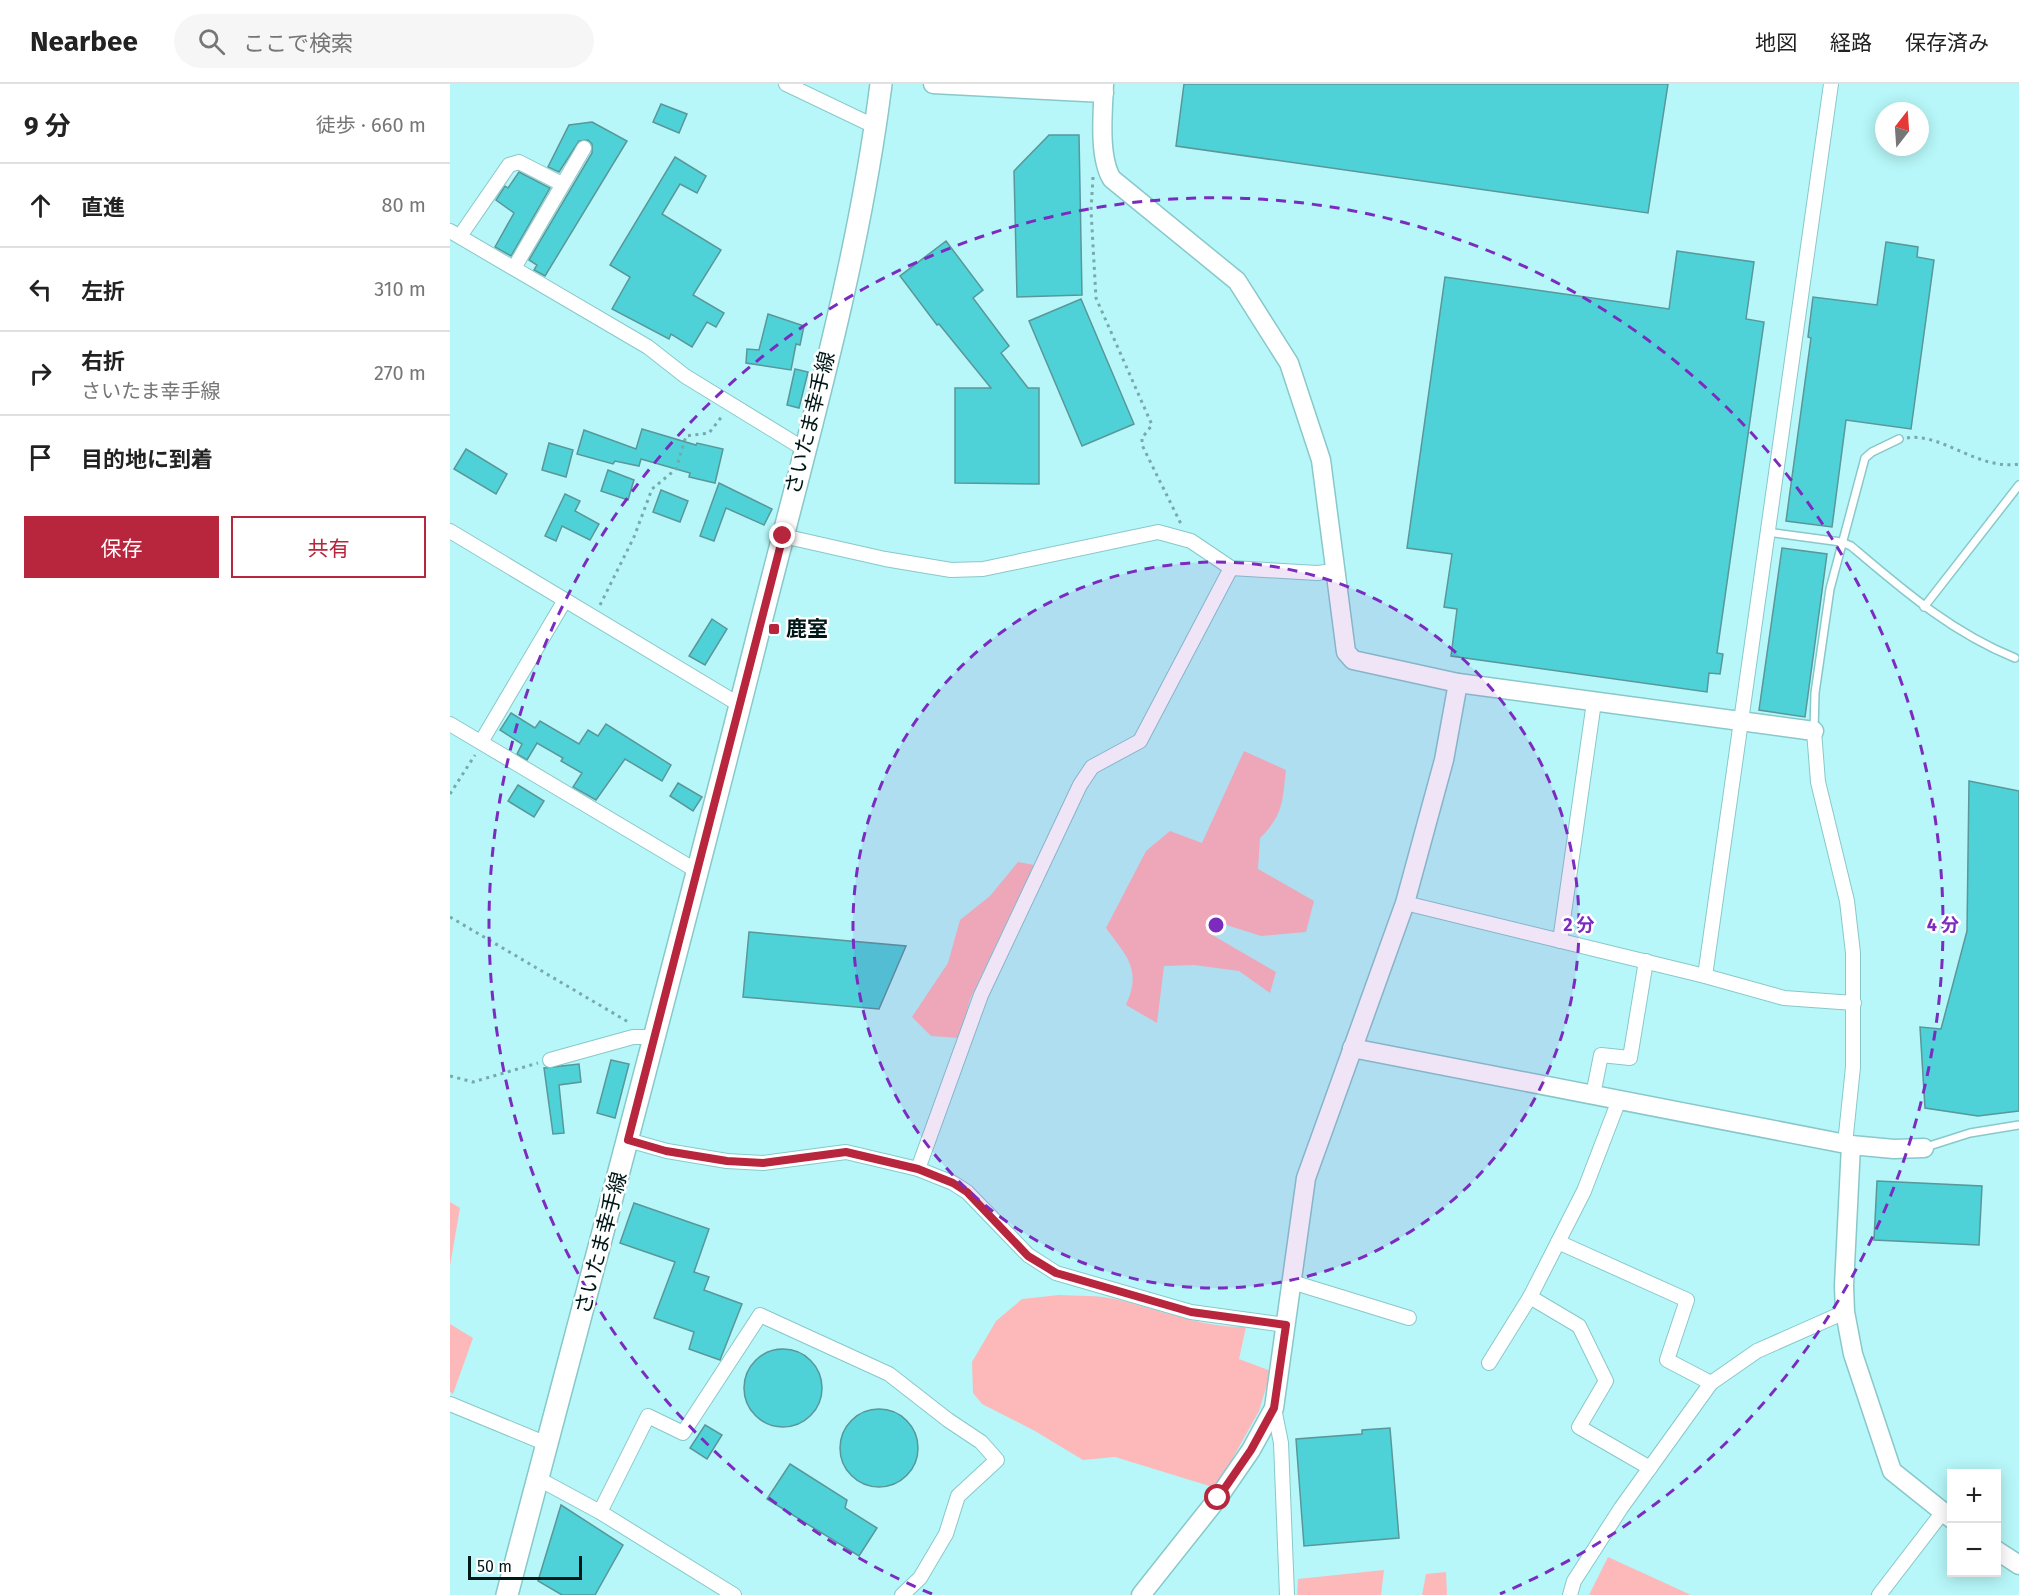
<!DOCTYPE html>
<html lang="ja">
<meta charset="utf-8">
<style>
:root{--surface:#fff;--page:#f6f6f6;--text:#222;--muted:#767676;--line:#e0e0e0;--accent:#b7263d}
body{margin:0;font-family:"Fira Sans","Noto Sans JP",sans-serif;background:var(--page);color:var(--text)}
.controls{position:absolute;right:18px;bottom:18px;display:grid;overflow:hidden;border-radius:0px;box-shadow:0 3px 15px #0003}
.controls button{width:54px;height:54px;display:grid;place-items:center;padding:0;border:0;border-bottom:2px solid var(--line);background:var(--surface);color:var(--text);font:30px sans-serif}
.compass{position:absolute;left:1425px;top:18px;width:54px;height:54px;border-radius:50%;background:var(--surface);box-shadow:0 3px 15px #0003;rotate:17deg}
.scale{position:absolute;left:18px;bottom:15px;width:114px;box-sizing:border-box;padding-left:6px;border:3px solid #001718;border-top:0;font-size:16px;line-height:21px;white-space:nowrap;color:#001718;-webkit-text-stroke:4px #fff;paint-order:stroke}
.stop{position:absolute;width:18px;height:18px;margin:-14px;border:4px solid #b7263d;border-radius:50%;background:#fff}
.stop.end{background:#b7263d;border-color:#fff;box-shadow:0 2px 6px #0008}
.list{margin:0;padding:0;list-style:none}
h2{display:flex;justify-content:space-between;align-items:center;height:78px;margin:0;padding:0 24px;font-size:26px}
h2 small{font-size:20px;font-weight:400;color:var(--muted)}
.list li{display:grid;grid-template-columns:39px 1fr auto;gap:18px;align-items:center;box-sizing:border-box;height:84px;padding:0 24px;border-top:2px solid var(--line)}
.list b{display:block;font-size:22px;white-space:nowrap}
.list p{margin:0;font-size:20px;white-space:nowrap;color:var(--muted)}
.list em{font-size:20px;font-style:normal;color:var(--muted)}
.actions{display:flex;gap:12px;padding:18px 24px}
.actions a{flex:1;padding:14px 0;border:2px solid var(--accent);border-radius:0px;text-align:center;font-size:21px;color:var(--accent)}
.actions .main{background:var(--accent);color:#fff}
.icon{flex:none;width:33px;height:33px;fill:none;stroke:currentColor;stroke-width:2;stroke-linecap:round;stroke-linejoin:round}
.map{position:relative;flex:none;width:1569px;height:1511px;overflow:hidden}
header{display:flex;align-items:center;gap:36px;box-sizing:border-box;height:84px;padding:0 30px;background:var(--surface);border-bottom:2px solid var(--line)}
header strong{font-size:28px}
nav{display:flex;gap:33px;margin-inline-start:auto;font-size:21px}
.search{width:420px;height:54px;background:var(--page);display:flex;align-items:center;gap:15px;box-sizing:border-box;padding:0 21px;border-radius:33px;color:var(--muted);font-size:22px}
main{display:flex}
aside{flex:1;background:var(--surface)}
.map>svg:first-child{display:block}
.green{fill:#fdb9b9}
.building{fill:#4ed2d7;stroke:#599799;stroke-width:1.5}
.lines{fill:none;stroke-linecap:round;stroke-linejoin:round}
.lane-casing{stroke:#89c8ca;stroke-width:10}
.street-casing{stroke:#89c8ca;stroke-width:16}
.secondary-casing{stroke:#89c8ca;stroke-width:21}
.primary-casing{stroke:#89c8ca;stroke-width:24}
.path{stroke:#78a9ab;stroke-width:3;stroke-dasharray:3 4.5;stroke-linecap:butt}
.lane{stroke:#fff;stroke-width:7}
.street{stroke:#fff;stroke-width:14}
.secondary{stroke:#fff;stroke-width:18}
.primary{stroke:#fff;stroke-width:21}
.route{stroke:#b7263d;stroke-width:8}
.ring{fill:none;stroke:#7b2cbf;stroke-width:3;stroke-dasharray:10 8}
.poi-dot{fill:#b7263d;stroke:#fff;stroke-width:2}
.labels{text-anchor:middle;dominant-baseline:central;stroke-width:5;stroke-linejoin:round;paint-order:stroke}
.street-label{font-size:21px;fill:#001718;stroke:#fff}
.poi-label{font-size:21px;font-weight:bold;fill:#001718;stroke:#fff;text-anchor:start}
.centre{fill:#7b2cbf;stroke:#fff;stroke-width:3}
.ring-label{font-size:18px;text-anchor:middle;font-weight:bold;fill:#7b2cbf;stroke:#fff;stroke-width:5;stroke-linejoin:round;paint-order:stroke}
</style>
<header>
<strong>Nearbee</strong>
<div class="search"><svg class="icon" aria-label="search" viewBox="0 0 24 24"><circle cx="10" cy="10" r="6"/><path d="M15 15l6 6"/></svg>ここで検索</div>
<nav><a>地図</a><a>経路</a><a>保存済み</a></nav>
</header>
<main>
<aside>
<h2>9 分<small>徒歩 · 660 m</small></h2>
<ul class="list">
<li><svg class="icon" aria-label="ahead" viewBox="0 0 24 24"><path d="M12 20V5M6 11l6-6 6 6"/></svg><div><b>直進</b></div><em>80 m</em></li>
<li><svg class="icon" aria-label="left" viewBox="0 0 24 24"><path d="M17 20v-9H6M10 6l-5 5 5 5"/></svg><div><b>左折</b></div><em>310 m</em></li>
<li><svg class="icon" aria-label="right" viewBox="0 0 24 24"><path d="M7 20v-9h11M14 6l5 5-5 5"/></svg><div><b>右折</b><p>さいたま幸手線</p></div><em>270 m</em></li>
<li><svg class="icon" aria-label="arrive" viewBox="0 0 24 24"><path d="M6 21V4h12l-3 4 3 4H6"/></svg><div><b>目的地に到着</b></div></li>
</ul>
<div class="actions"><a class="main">保存</a><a>共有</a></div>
</aside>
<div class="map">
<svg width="1569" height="1511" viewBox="0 0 1569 1511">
<rect width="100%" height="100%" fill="#b7f7f9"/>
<g class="green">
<path d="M794,667L836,686C832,718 834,730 810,754L808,785L864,817L856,848L811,852L767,838L757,848L826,888L820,909L789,887L744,881L714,882L707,939L676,921C692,885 677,873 656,844L696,767L720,747L752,759Z"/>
<path d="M568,778L584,781L520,915L509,954L481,952L462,933L498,879L510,836L540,812Z"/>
<path d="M0,1118L10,1124L0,1182Z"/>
<path d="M609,1211C627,1212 647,1211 665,1215C709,1225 751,1244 796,1243L789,1275L821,1287L809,1327L766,1404L665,1373L633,1376L585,1347L532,1320L523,1309L522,1278L546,1237L572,1215Z"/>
<path d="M0,1240L23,1254L3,1310L0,1308Z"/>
<path d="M1158,1473L1241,1511H1139Z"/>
<path d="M934,1486L931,1511H847L848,1495Z"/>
<path d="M996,1488L997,1511H972L976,1490Z"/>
</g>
<g class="building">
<path d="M734,0H1218L1198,129L726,62Z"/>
<path d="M211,20L237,30L229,49L203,38Z"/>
<path d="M142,38L177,57L95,192L84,186L87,181L79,176L142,69V60L138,56L129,57L109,88L98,83L119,41Z"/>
<path d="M599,51H629L632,211L567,213L564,87Z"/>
<path d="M225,73L256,92L247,109L230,100L212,130L271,166L243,211L274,229L266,243L257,238L242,263L221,250L219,255L162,225L180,193L160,181Z"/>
<path d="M69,88L100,104L61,172L45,163L64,129L46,116L55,102L58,104Z"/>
<path d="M496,157L533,206L523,214L559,262L551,269L578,304H589V400L505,399V304H541L489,240L487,241L450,192Z"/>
<path d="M1436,158L1468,163L1467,173L1484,176L1461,345L1396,336L1382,443L1336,437L1361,254L1358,253L1363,213L1427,221Z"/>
<path d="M1227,167L1304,178L1296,235L1314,238L1267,569L1273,570L1270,590L1259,589L1257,608L1001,572L1007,525L994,523L1002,470L957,464L995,193L1219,225Z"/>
<path d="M631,215L684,340L632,362L579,237Z"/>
<path d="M318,230L354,242L350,261L346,260L341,286L296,279L297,265L309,266Z"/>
<path d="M345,285L358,288L349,324L337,321Z"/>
<path d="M192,345L246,361L247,359L273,365L265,399L239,393L240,389L191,375L189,382L165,377L163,380L127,370L134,346L186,365Z"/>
<path d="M99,359L123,366L116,393L92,386Z"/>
<path d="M16,365L57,390L46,410L4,385Z"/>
<path d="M158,386L184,396L178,416L151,407Z"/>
<path d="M269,399L322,425L314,441L276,424L264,457L250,452Z"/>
<path d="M211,406L238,417L230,438L203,428Z"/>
<path d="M115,410L130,417L125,427L149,440L140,456L112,442L106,457L95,452Z"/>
<path d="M1332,464L1377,470L1355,633L1309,626Z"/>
<path d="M262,535L277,545L255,581L239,572Z"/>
<path d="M61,629L85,644L90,637L129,660L138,646L148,652L156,640L221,681L212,697L175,675L146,716L123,703L132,689L111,677L113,674L87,659L77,676L67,670L72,660L50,646Z"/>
<path d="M1519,697L1569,707V1027L1528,1032L1475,1024L1470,943L1491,945L1517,847Z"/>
<path d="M228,699L252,713L243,727L220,712Z"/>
<path d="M68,701L94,717L84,733L58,717Z"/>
<path d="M299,848L456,862L429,925L293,913Z"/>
<path d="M161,976L179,980L165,1034L147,1029Z"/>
<path d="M129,980L131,998L109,1001L114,1049L103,1050L94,984Z"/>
<path d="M1427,1097L1532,1102L1529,1161L1424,1156Z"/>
<path d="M184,1119L259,1145L244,1188L259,1193L254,1206L292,1220L270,1276L239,1265L244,1248L204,1234L225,1178L170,1159Z"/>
<circle cx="333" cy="1304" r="39"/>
<circle cx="429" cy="1364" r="39"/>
<path d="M255,1341L272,1351L257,1375L240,1364Z"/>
<path d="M940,1344L949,1454L854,1462L846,1355L912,1350V1346Z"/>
<path d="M340,1380L397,1416L395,1424L427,1444L409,1472L317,1415Z"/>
<path d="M111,1421L173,1461L145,1511H112L88,1497Z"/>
</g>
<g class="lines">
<defs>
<g id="lane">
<path d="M1317,448L1391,458L1401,462C1453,506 1501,548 1565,574"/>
<path d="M1474,523L1569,401"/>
<path d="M1364,647L1365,609L1380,505L1415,374L1422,368L1449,355"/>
<path d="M1476,1063L1520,1049L1569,1041"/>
</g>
<g id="street">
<path d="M336,0L426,43"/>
<path d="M0,147L198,263L235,292L354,365"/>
<path d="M10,152L59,81L69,78L112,100"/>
<path d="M64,184L134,64"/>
<path d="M0,447L290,621"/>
<path d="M333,452L435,475L501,486L533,485L708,448L741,457L781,484L867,489L884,487"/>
<path d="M0,640L247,787"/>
<path d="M1364,647L1368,698L1397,817L1403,869V983L1395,1060"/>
<path d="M31,658L115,516"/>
<path d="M955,819L1255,892L1334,914L1404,919"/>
<path d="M1110,857L1144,618"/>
<path d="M1255,892L1381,0"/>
<path d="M100,976L183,953H205"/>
<path d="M1143,1011L1151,971L1180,974L1196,877"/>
<path d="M178,1056L217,1067L277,1077L313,1079L396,1068L468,1085L503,1099L517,1108L578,1171L606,1189L741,1228L836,1241"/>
<path d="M468,1085L531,911L630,701L642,683L690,657L781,484"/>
<path d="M1108,1158L1237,1216L1217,1276L1261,1299"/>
<path d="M842,1198L959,1234"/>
<path d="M1080,1213L1129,1242L1156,1297L1129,1343L1200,1384"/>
<path d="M1039,1279L1080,1213L1134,1107L1169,1016"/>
<path d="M0,1320L97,1360"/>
<path d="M824,1324L831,1359L837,1511"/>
<path d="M87,1394L150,1428L284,1511"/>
<path d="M150,1428L198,1332L233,1349L310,1231L439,1290L498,1336L531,1358L547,1376L508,1412L496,1450L470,1494L452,1511"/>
<path d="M1120,1511L1124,1497L1171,1424L1261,1299L1307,1267L1395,1228"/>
<path d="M1429,1511L1492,1429"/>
</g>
<g id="secondary">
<path d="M483,0L654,9"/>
<path d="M654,0C653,26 648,73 662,95L787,197L839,279L871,376L896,568L903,576L1008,599L1364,647"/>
<path d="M902,964L1401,1061L1444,1065L1474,1064"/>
<path d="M1401,1061L1394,1202L1395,1228L1403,1270L1442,1387L1502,1435"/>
<path d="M1546,1466L1569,1481"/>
<path d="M691,1511L768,1414L801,1366L824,1324L856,1094L955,819L994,676L1008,599"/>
</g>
<path id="primary" d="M57,1511C142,1188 229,866 310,542C355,363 408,183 431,0"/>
</defs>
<use href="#lane" class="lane-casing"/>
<use href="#street" class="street-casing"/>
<use href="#secondary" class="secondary-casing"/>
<use href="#primary" class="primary-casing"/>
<g class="path">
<path d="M643,93L641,126L646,214L702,341L692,354V361L731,440"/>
<path d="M1457,354C1491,348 1529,387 1569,380"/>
<path d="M150,521L184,453L202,405L226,385L236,352L259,349L273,331"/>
<path d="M0,710L25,671"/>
<path d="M0,833L180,939"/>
<path d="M0,992L23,998L88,979"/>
</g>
<use href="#lane" class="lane"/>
<use href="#street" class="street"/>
<use href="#secondary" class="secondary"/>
<use href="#primary" class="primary"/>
</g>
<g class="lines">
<path class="route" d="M333,452L178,1056L216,1067L277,1077L313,1079L396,1068L468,1085L503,1099L517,1108L578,1172L606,1189L741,1228L836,1241L824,1324L801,1366L768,1414"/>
</g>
<circle cx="766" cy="841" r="363" fill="#7b2cbf" fill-opacity=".12"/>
<g class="ring">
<circle cx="766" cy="841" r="363"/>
<path d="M482 1510A727 727 0 1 1 1050 1510"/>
</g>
<rect class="poi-dot" x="318" y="539" width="12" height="12" rx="3"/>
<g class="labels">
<g class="street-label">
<text transform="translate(360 339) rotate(-76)">さいたま幸手線</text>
<text transform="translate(151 1159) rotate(-75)">さいたま幸手線</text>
</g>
<g class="poi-label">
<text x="336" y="545">鹿室</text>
</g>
</g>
<circle cx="766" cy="841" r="9" class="centre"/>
<g class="ring-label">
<text x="1129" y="847">2 分</text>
<text x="1493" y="847">4 分</text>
</g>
</svg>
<div class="controls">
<button>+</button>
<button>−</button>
</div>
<svg class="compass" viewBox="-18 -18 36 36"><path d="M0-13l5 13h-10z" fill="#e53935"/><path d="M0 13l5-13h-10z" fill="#767676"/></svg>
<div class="scale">50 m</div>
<div class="stop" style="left:768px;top:1414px"></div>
<div class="stop end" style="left:333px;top:452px"></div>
</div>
</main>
